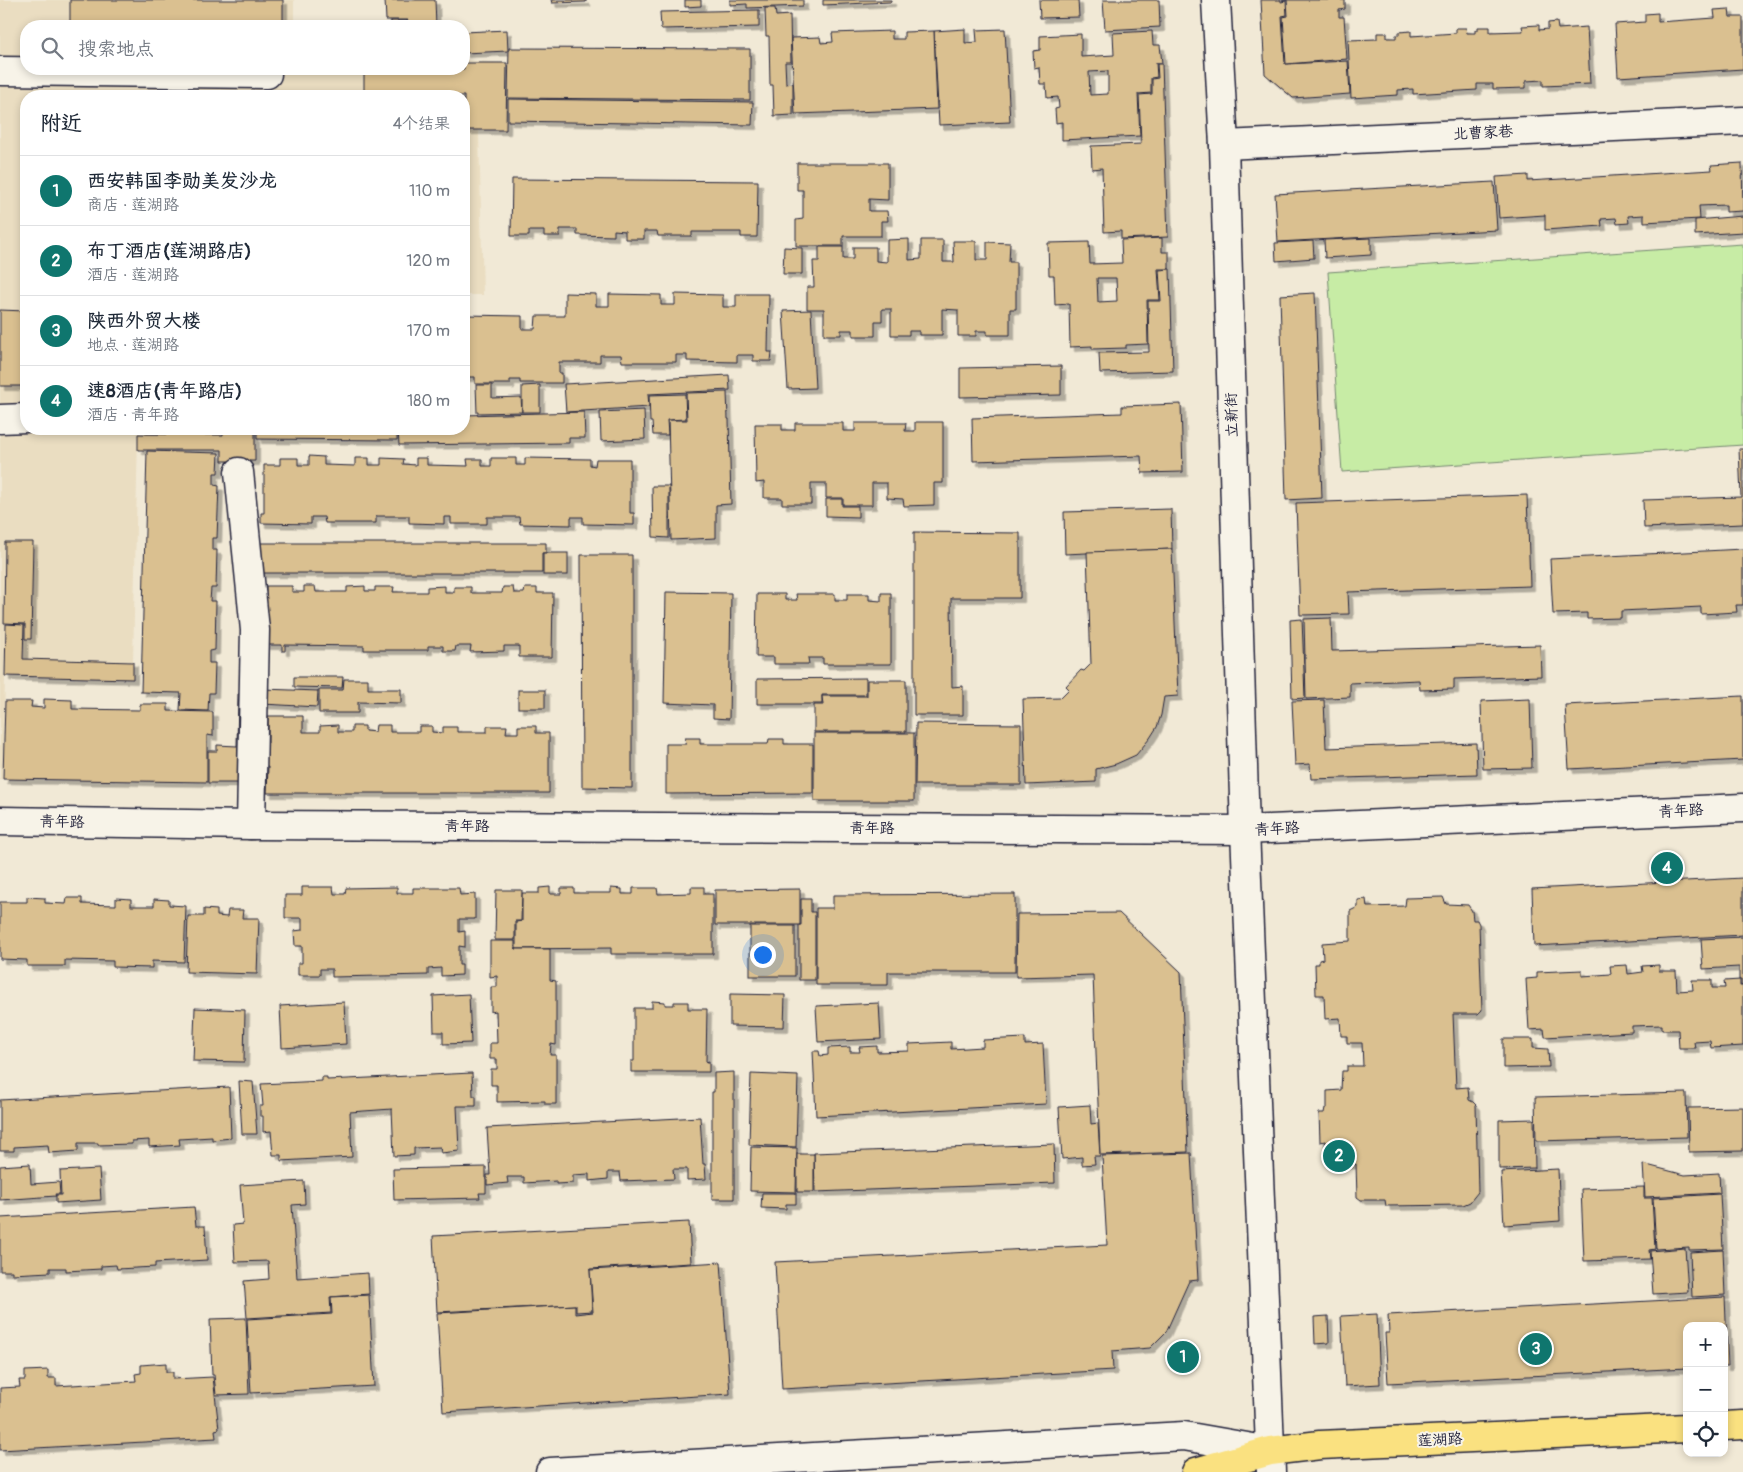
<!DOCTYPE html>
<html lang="zh">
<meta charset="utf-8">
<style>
:root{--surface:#fff;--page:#f6f6f7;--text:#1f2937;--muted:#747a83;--line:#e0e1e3;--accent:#0f766e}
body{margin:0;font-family:Pangolin,"LXGW WenKai TC",sans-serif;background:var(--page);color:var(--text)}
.controls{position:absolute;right:15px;bottom:15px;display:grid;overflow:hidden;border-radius:10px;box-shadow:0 2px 8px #0003}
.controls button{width:45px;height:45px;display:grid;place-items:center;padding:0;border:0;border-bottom:1px solid var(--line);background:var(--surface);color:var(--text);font:25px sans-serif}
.you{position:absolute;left:762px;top:954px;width:18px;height:18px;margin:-12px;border:4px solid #fff;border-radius:50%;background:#1a73e8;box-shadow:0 0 0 8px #1a73e833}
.badge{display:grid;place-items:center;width:32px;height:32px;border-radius:50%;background:var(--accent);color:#fff;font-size:16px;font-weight:700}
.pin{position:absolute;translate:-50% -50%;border:2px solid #fff;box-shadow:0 1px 5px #0006}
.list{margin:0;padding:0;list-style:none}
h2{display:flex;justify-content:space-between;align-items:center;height:65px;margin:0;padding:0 20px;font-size:21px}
h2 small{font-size:16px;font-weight:400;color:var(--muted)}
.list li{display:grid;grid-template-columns:32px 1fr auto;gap:15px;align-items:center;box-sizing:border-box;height:70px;padding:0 20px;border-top:1px solid var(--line)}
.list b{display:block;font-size:19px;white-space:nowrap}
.list p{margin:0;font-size:16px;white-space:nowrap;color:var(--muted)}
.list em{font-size:16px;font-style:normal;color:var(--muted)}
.icon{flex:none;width:28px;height:28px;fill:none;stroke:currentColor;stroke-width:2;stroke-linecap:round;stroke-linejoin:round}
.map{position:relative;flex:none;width:1743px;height:1472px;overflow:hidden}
.search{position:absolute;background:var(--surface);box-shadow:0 2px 8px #0003;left:20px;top:20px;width:450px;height:55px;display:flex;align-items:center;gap:12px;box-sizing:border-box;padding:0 18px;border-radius:20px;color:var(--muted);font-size:19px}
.panel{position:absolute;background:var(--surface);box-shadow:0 2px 8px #0003;left:20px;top:90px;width:450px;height:345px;border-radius:20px}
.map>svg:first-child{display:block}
.built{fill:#eaddc1}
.green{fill:#c7eca5;stroke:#748770}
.building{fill:#dac090;stroke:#22223b;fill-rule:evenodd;filter:url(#shadow)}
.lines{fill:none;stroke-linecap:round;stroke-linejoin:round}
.minor-casing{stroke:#22223b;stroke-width:31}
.major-casing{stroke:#22223b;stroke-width:31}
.minor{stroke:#f7f3e8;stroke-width:28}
.major{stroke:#fae180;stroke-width:28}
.labels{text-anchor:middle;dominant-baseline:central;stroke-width:4;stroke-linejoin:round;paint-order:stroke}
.street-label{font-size:15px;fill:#22223b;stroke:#f7f3e8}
</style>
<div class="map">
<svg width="1743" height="1472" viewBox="0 0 1743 1472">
<defs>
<filter id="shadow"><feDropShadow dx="4.5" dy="4.5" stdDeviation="0" flood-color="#0004"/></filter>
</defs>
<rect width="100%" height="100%" fill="#f1e9d6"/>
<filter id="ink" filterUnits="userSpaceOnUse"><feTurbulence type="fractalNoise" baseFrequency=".02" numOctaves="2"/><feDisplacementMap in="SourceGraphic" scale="10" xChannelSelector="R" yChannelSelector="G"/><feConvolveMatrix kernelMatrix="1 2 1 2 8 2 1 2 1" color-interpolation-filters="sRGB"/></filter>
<g filter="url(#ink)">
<path class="built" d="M0,0H294V25H391V26H26V69H464V60L507,63L506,130H479L483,295H464V96H26V429H256H223V435L138,434L133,662L23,659L24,625L6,624L3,779H0Z"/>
<path class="green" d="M1743,244V445L1342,472L1328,272Z"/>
<g class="building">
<rect x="70" y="0" width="213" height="26"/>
<path d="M385,0H435L436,26H408V20H386Z"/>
<path d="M551,0H586V2L552,3Z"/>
<path d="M685,0H701V6L685,7Z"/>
<path d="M730,0H803V6L747,8V4L730,5Z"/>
<path d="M823,0H891V2L823,5Z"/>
<path d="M1039,0H1078L1079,17L1040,18Z"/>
<path d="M1103,0H1159L1160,27L1105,30Z"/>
<path d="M1261,0H1281V2L1286,1L1287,15L1282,16L1285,64L1348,61L1350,94L1293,98L1265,74Z"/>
<path d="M1282,0H1345V9L1339,10V17H1344L1347,59L1286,64L1283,17L1288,16L1287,0Z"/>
<path d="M765,8H775L776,16L790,15L791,62H785L786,84L793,83V115L774,116L773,85H770L769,36H766Z"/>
<path d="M1729,9L1730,17H1743V69L1618,77L1615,24L1645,22V14L1658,13V22L1715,18L1714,10Z"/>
<path d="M759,10V27L661,29L660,12Z"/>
<rect x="391" y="21" width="16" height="5"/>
<path d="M1557,22L1558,29L1587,27L1590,84L1543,86V80L1526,81V88L1493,89V84H1477V90L1413,94V89L1398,90V95L1351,98L1348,40L1377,39V33H1387V38H1396V35H1399V32L1411,31V36L1456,33V28H1466L1467,33H1475V30H1478V27H1490V32L1523,31L1522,26L1539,25V30L1548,29V23Z"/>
<rect x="294" y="25" width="97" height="1"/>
<path d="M965,29V43L977,42L976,30L1005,29L1010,122L939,125L934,31Z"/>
<path d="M507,30L508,51L464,53V32Z"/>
<path d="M892,31V39H904V32L934,31L937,109L795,114L791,38L820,37L821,43L833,42L832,33Z"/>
<path d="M1152,31L1153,45H1160L1162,63H1156L1157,77L1151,78V93L1138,94L1140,136L1062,140V122L1056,123L1055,109L1059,108L1058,97L1047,98L1046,84H1040L1039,67L1034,68L1033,51L1040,50V36L1081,34V57L1114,55L1113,33ZM1108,71V94L1090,95L1089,72Z"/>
<path d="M509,48L750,49V100L508,98Z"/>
<path d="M464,63H507L506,130H464V96H364V69H464Z"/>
<path d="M1157,64H1162L1168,237L1121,239V231L1104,232L1102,168L1092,169L1091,146L1141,144L1139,95L1152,94V79L1158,78Z"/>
<path d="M508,99L753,102L752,125L508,121Z"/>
<path d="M797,163H888V200L869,199V211H887L888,221H881V236H843V246H796V220L803,219V190H797Z"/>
<path d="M1742,163L1743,211L1726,212V205L1699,206L1700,219L1644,222V215L1628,216L1629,223L1617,224L1616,218L1601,219L1602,226L1545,230V215L1499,218L1496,177L1528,175V181L1712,170L1711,165Z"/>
<path d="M512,179L758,181L757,237H741V232H692V236H658L657,231H644V239H625V231L614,230V236L577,235V229H560V236H544V231H529V236H511Z"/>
<path d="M1494,182L1497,230L1278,242L1275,194Z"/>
<path d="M1743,216V232L1695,235V220Z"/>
<path d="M1162,238V252H1169V269H1158L1160,300H1147L1148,344L1126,345V348L1092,349V346L1070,347L1069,304L1055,305L1054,275H1049L1048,243L1089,242L1090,264L1122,263L1121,240ZM1097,278H1116L1117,301L1098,302Z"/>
<path d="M1371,238V255L1325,258L1324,240Z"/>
<path d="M909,239V260L921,259V240H943V262H954L953,241H976V260H987V242L1010,243L1009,262H1016V309H1010V335H987V331H976V336H958V310L942,309V335H919V331H909V335H891V309H882V321H875V336H853V330H841V335H824V309H807V287H814L813,261H819V247H843V259H853V247H876V261L887,262V240Z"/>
<path d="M1313,241L1314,258L1276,261L1275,243Z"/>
<path d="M784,247L802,248V274H783Z"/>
<path d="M1170,269L1173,371L1100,373L1099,353L1149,352L1148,301H1161L1159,270Z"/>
<path d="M565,293L596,294V306H609V294L661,295V305H675V294L723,295V307H736V294H769L768,352H772L771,361H753V355H737V362L687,361V355H676V362H622L621,355H600V362H559V373H562V383H520V380H510V384H475V377H464V315L522,316V329H535L536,316H565Z"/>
<path d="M1315,293L1322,498L1286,500L1280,295Z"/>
<path d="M0,310L26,311V386H0Z"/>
<path d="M811,310L815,388L788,389L783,311Z"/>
<path d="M1061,366V395L960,397V368Z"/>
<path d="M729,375L730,390L648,394L649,407L566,412L564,384Z"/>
<path d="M476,385H492V398L521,397L522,412L477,413Z"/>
<path d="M540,385V412H522V386Z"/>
<path d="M727,392L728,419H729L731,504L716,505V538L671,540L668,420H687L686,393Z"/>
<path d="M685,394L686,419L667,420L668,435H653L652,422H650L649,395Z"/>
<path d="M1181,404L1183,472L1142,473L1141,456L973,461L972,418L1122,413V406Z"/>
<path d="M644,410L645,439L601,441L600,412Z"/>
<path d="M584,412L585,438H569V443L399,445L398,429H464V415Z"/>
<path d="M915,422H943V483H934V505L904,506L903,499L887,498V483H872V505H843V498H826V483H811V504H782V498H764V482L756,483L755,424H782V430H795V423H843V431H855V423H906L905,431H915Z"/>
<path d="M223,429H255V461H222V450H138V434L223,435Z"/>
<path d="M257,429H397V440L257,439Z"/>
<path d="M1739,449H1743V524L1644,528L1643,500L1741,497Z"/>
<path d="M147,451L219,453L218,473H214V485L219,486L217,538H212V550H217L216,588H211L210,601H216L215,650L209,651V663H215L214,693H209L208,711L180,710L181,693L141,692Z"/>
<path d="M309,456L324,457V465L355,466V458H369V465H381V458L404,459L403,464L416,465V458H427V465L468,466L467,459H482V466H491V458H516V465H525V458L590,459V465L595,466L596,459H630V513H634V525L583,524V517H571V525L520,524L519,517H487V524H451V517H444V524L409,523V516H376V523H325L324,517H311V524L261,523V513H264V465H280V458H298V465H309Z"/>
<path d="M652,486H669V538L653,537Z"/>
<path d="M1527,495L1530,586L1348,592L1349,614L1300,615L1296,503Z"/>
<path d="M826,499H842V506H858V517L826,516Z"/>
<path d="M1171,509L1172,549L1065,554L1064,512Z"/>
<path d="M914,532L1020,533V598H951L952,687L963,686V715H914Z"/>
<path d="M5,542H33L31,639H25V624L4,623Z"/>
<path d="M255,543H546V553H542V573H254Z"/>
<path d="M1172,549L1178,696L1164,697L1161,715L1157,727L1150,738L1136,755L1116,764L1096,769V782L1026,785L1023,699L1060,698L1069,689L1066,686L1081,670L1084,671L1091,664L1087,552Z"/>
<path d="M1743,549V605H1736L1737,612L1701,614V607L1621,611V618L1587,619V613L1553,614L1550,559Z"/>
<rect x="543" y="553" width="25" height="22"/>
<path d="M581,555H632V788L582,787Z"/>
<path d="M266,586H292V592H304V586H315L316,592H347V587L365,586V591H375V587H394L393,592H427V587L445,586V592H454V587H471V593H502L503,587H513L514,593H524L525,588H537V593H553L552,657H519V646H504V651L470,652L471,646H456L455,651H443V646H428V650H364V646L285,645V651H282V645H266Z"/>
<path d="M666,592L731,593L729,719L713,718V705L664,703Z"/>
<path d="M881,593H891V664H823V658H808L809,664H774V657H756L757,594H785V600H797L796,594H835V600H847V594H869V600L881,601Z"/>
<path d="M1331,618L1332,651L1540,645L1541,676L1454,679V689L1420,690L1419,680L1350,683V697L1306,699L1304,619Z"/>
<path d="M1302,619L1305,698L1292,699L1290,620Z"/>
<path d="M6,624L24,625L23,659L133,662V679L5,676Z"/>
<path d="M294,677H343L342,688L294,687Z"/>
<path d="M866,678V695H822V704H757V679Z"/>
<path d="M344,679H368V689H401V703L358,702V713H319V690H343Z"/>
<path d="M867,680H906V732H814V705H823L822,696H867Z"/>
<path d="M263,689L318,691L317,707L263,704Z"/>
<rect x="518" y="690" width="27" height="18"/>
<path d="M238,694H250L248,783H208V751H217V745L237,746Z"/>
<path d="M1743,696V760L1569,769L1565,705Z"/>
<path d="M44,699L72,700V709L140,710V704H168V711L213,712V736L207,735V782L3,779L5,701H32L31,707L44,708Z"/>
<path d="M1530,699L1532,768L1483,769L1481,701Z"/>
<path d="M1324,700L1326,748L1476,743L1477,774L1311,779L1310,764L1295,765L1292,701Z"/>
<path d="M268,716H303V732H320V726L338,725V732H352V726H365V731L375,732L376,725H390V732H419V726H432V732L443,733V727H457V732H487V726H507L506,733H518V726H536V733H549V793H267L268,767H259V742L268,743Z"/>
<path d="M916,723L1021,724V785H915Z"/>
<rect x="814" y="733" width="100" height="68"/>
<path d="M685,738H700V744H768L769,739H784V744H813V793L666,794V744H686Z"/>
<path d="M1743,878V935L1534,946L1532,889Z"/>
<path d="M302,887H333L334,894H345L346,888L397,887V893H413V888H459L460,895L475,894V919H459V932L465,931V947L459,946V965H462V975L441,976V968L428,969V975L332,977V969H320V975H298V963H302V946H295L294,931L302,930V918H285V895H302Z"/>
<path d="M550,887V894H561V888H574V893H611V888L622,889V894H633V888H657L658,894L691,893V887H704V894H713V954H611V948L516,949V922L522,921V893H539V888Z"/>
<path d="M800,889V925H715V890Z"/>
<path d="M496,890H522L521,921H515V940H495Z"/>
<path d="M1015,894V972H888V985H816V908H833V895Z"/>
<path d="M27,897L45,898V903L66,904L67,898H82V904L116,905V898L131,899V906H154V899L169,900V905L186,906L184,962L152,961V968L113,967V961L65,960V966H27V960L0,959V902H27Z"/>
<path d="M1443,897L1446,904L1468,905L1472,911L1473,920H1477L1479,924L1482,1010L1478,1014H1453L1456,1088L1468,1087L1469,1100L1473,1102L1476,1105L1478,1192L1470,1202L1463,1205L1386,1206L1385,1200H1361L1357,1197L1356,1164L1329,1165V1147H1326V1141L1320,1142L1319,1113H1324L1325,1108H1327V1091L1341,1090L1342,1071H1347V1066H1363L1362,1043H1347V1036H1341L1340,1018L1325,1019L1324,995H1316L1315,964H1319V960L1323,959L1322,943L1350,941V911L1358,907V900L1366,899L1367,907L1405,906L1406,898Z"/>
<path d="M801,899H811V912H815V980H799V925H801Z"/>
<path d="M204,909L217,910V916L227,917L228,910H243L242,918H259L257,974L186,972L188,916H204Z"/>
<path d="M1119,913L1181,972L1188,1152L1100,1155L1093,975L1016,977L1017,914Z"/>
<rect x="750" y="926" width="45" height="50"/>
<path d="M1743,937V986H1741V980H1739V967L1703,969L1701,939Z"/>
<path d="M490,941H515V949H550V980L556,981V1045L551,1044L550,1055H556V1104H545V1101L497,1102V1085H491V1069H497V1059H490V1043H497L496,1011L491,1012V987H497V976L490,977Z"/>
<path d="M1627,965L1628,974L1643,972L1642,966L1659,965V971H1676L1677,991L1693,990L1692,980H1712V988H1725L1724,981L1740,980V986H1743V1046L1711,1048L1710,1041L1694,1042L1695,1048H1679L1678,1030H1662V1025L1632,1026V1032L1545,1037L1544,1029L1529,1030L1526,979L1537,978V972L1582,970V976L1611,974L1610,966Z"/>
<path d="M469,994L471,1043L443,1044V1032H434L433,996Z"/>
<path d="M730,994L785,995L784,1027L730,1026Z"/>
<path d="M652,1001L665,1002V1005H674V1002H688V1009H707L706,1062L709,1061V1072H631V1061H634V1008H652Z"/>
<path d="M344,1002L346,1044L282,1048L280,1006Z"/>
<path d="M879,1003L881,1039L818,1042L816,1006Z"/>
<path d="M195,1008L245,1010L244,1062L193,1061Z"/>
<path d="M1025,1038V1045L1043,1044L1046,1104L816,1116L813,1051H819L820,1056L828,1055V1048L850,1047V1052H860L859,1047L877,1046V1052L909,1051V1044L951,1042V1049L983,1047V1040Z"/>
<path d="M1503,1039H1533V1048L1548,1049L1549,1067L1503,1068Z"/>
<path d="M734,1072V1199H712V1092H714V1073Z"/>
<path d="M472,1073L473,1096H476V1106H457L459,1151L441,1153L440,1147L414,1148V1155L394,1156L392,1109L350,1112L352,1157L281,1161V1155H273L271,1131L263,1132V1116H260V1106H263L261,1084L322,1081V1077H327V1080Z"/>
<path d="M751,1074L798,1076L796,1147L749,1145Z"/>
<path d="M239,1081L253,1082L257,1134H242Z"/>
<path d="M229,1087L231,1138L212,1140V1137L179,1139L180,1145L149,1147V1140L132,1141V1144L98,1145V1143H78V1151L49,1153L48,1145L14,1147V1151H0V1100Z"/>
<path d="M1686,1093L1687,1137L1536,1141L1535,1097Z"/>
<path d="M1090,1105L1091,1124L1098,1123L1100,1156H1094L1095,1164L1082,1165V1157L1062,1159L1059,1107Z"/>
<path d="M1743,1107V1151L1689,1152L1688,1108Z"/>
<path d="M700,1117L703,1164H705L706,1179L687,1180V1169H673L674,1179L621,1181L620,1172H608V1179L589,1181V1174L573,1175V1183L556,1184V1181L524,1183V1177H507L508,1183L487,1185V1175H490L487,1128Z"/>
<path d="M1534,1119L1535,1168L1499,1169V1120Z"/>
<path d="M1054,1144L1055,1183L815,1192L814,1153Z"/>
<path d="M751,1147L797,1148L796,1192L750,1191Z"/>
<path d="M1191,1153L1198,1280L1189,1281L1166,1332L1150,1348L1112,1351L1113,1370L782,1389L775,1262L1107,1245L1102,1156Z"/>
<rect x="797" y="1154" width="17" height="38"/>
<path d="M30,1164L31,1184L59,1182L60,1194H55L56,1196L0,1200V1166Z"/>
<path d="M1643,1164L1685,1175L1719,1173L1720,1193L1645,1197Z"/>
<path d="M486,1167V1193H479L480,1198L394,1200L393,1169Z"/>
<path d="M99,1169L101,1200L56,1203V1195H61L60,1171Z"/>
<path d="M1558,1169L1560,1221L1504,1225L1501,1172Z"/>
<path d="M304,1181L305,1204L292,1205L297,1278L368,1273L369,1294L330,1297L331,1313L247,1318L244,1281L269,1279L268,1261L235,1262L233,1225L243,1224L240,1185Z"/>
<path d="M1644,1187V1198H1652L1655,1249L1649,1250L1650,1259L1584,1261L1581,1189Z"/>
<path d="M762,1193H796V1204H786V1209L761,1208Z"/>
<path d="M1720,1194L1723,1249L1689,1250V1247L1656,1249L1653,1198Z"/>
<path d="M194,1207L196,1226H205L207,1260L155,1263V1267L117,1269L116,1265L101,1266V1269L66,1271V1268H50V1272L12,1274V1271H0V1218Z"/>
<path d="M689,1222L691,1263L590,1269L592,1311L576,1312V1305L437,1312L433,1236Z"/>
<path d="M1685,1248L1688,1292L1653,1294L1650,1251Z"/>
<path d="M1723,1250L1725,1295L1692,1297L1690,1252Z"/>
<path d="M721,1262L730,1394L443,1412L437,1313L575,1305V1314L593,1312L590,1270Z"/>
<path d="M369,1295L374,1386L251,1393L247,1319L332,1314L331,1297Z"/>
<path d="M1725,1297L1728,1366H1724V1326H1687V1368L1388,1383L1385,1333H1389L1388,1315Z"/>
<path d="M1377,1314L1380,1384L1345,1386L1341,1316Z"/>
<path d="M1328,1316L1329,1343L1315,1344L1314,1317Z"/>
<path d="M246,1318L249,1394L216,1395L214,1375H212L210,1319Z"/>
<path d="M166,1363V1372H173V1379L213,1377L219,1429L215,1430L216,1438L0,1450V1388L20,1387L19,1380H25V1371L48,1370V1378H56V1386L136,1381L135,1374L141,1373V1365Z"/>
</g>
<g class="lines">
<defs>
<g id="minor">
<path d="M1216,0L1224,145L1245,830L1271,1472"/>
<path d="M0,71L267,74"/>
<path d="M1224,145L1743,121"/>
<path d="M0,419L26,418"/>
<path d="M239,472L255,630L251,825"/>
<path d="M0,821L251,825L1245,830L1743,808"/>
<path d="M550,1472L1184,1436L1270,1451"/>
</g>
<g id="major">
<path d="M1724,1426L1743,1425"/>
<path d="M1196,1472L1270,1451L1320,1445L1687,1428"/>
</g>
</defs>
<use href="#minor" class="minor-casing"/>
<use href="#major" class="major-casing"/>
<use href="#minor" class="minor"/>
<use href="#major" class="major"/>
</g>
</g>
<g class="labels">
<g class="street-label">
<text transform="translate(1483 133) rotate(-3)">北曹家巷</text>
<text transform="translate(1232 415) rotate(-92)">立新街</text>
<text transform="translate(1681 811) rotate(-3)">青年路</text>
<text transform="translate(62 822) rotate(1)">青年路</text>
<text x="467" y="826">青年路</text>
<text x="872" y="828">青年路</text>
<text transform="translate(1277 829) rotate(-3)">青年路</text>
<text transform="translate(1440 1440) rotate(-3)">莲湖路</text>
</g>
</g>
</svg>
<div class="controls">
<button>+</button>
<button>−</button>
<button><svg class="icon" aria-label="locate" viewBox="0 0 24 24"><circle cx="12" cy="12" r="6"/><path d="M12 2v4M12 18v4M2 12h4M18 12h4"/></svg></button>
</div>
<div class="you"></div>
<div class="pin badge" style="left:1183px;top:1357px">1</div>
<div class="pin badge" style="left:1339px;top:1156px">2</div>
<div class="pin badge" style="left:1536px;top:1349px">3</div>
<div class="pin badge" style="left:1667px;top:868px">4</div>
<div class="search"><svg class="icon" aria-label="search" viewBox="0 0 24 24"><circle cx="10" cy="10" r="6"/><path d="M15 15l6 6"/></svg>搜索地点</div>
<section class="panel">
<h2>附近<small>4个结果</small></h2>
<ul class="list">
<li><span class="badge">1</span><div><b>西安韩国李勋美发沙龙</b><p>商店 · 莲湖路</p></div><em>110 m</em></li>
<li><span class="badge">2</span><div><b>布丁酒店(莲湖路店)</b><p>酒店 · 莲湖路</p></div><em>120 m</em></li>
<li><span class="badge">3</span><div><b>陕西外贸大楼</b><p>地点 · 莲湖路</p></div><em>170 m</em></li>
<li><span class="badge">4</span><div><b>速8酒店(青年路店)</b><p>酒店 · 青年路</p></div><em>180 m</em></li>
</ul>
</section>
</div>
